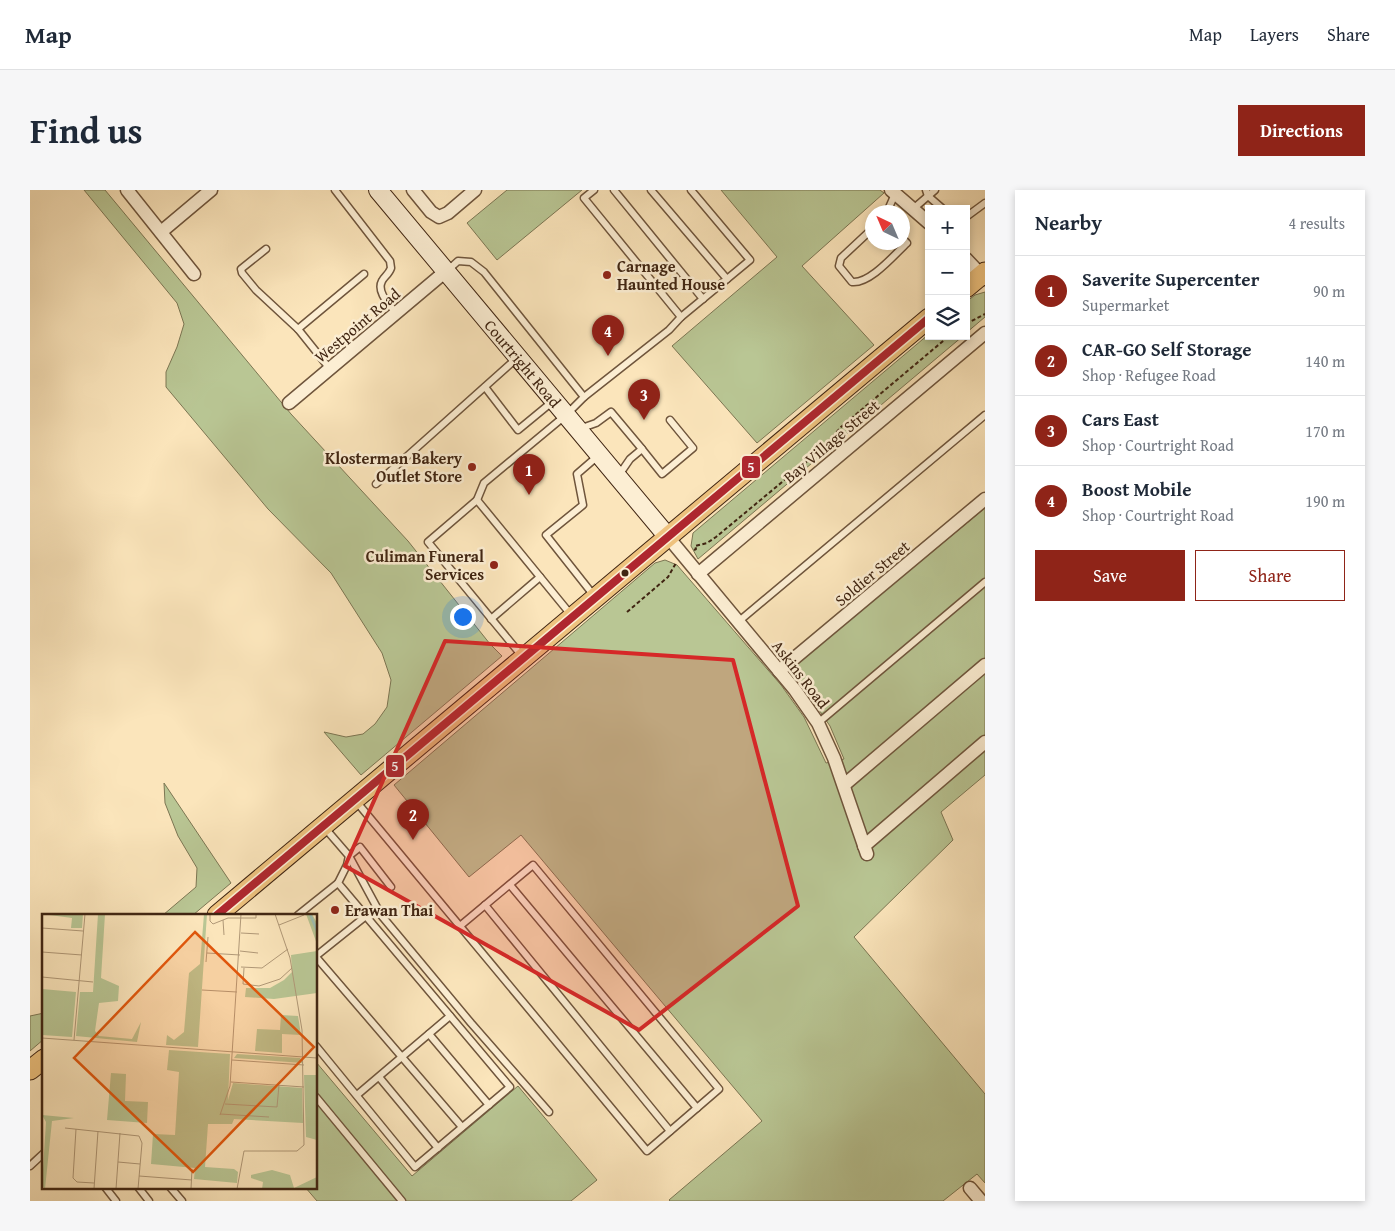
<!DOCTYPE html>
<meta charset="utf-8">
<style>
:root{--surface:#fff;--page:#f6f6f7;--text:#1f2937;--muted:#747a83;--line:#e0e1e3;--accent:#8f2418}
body{margin:0;font-family:"Gentium Book Plus",serif;background:var(--page);color:var(--text)}
.controls{position:absolute;right:15px;top:15px;display:grid;overflow:hidden;border-radius:0px;box-shadow:0 2px 8px #0003}
.controls button{width:45px;height:45px;display:grid;place-items:center;padding:0;border:0;border-bottom:1px solid var(--line);background:var(--surface);color:var(--text);font:25px sans-serif}
.compass{position:absolute;left:835px;top:15px;width:45px;height:45px;border-radius:50%;background:var(--surface);box-shadow:0 2px 8px #0003;rotate:316deg}
.you{position:absolute;left:432px;top:426px;width:18px;height:18px;margin:-12px;border:4px solid #fff;border-radius:50%;background:#1a73e8;box-shadow:0 0 0 8px #1a73e833}
.badge{display:grid;place-items:center;width:32px;height:32px;border-radius:50%;background:var(--accent);color:#fff;font-size:16px;font-weight:700}
.pin{position:absolute;translate:-50% -41px;filter:drop-shadow(0 1px 2px #0008)}
.pin::after{content:'';position:absolute;top:26px;width:18px;height:15px;background:inherit;clip-path:polygon(0 0,100% 0,50% 100%)}
.list{margin:0;padding:0;list-style:none}
h2{display:flex;justify-content:space-between;align-items:center;height:65px;margin:0;padding:0 20px;font-size:21px}
h2 small{font-size:16px;font-weight:400;color:var(--muted)}
.list li{display:grid;grid-template-columns:32px 1fr auto;gap:15px;align-items:center;box-sizing:border-box;height:70px;padding:0 20px;border-top:1px solid var(--line)}
.list b{display:block;font-size:19px;white-space:nowrap}
.list p{margin:0;font-size:16px;white-space:nowrap;color:var(--muted)}
.list em{font-size:16px;font-style:normal;color:var(--muted)}
.actions{display:flex;gap:10px;padding:15px 20px}
.actions a{flex:1;padding:11px 0;border:1px solid var(--accent);border-radius:0px;text-align:center;font-size:18px;color:var(--accent)}
.actions .main{background:var(--accent);color:#fff}
.icon{flex:none;width:28px;height:28px;fill:none;stroke:currentColor;stroke-width:2;stroke-linecap:round;stroke-linejoin:round}
.map{position:relative;flex:none;width:955px;height:1011px;overflow:hidden;border-radius:0px}
header{display:flex;align-items:center;gap:30px;box-sizing:border-box;height:70px;padding:0 25px;background:var(--surface);border-bottom:1px solid var(--line)}
header strong{font-size:24px}
nav{display:flex;gap:28px;margin-inline-start:auto;font-size:18px}
.intro{display:flex;align-items:center;justify-content:space-between;box-sizing:border-box;height:120px;padding:0 30px}
h1{margin:0;font-size:35px}
.button{padding:12px 22px;border-radius:0px;background:var(--accent);color:#fff;font-size:18px;font-weight:700}
main{display:flex;gap:30px;padding:0 30px}
aside{flex:1;background:var(--surface);border-radius:0px;box-shadow:0 2px 8px #0003}
.map>svg:first-child{display:block}
.green{fill:#b9c694;stroke:#7c7653}
.lines{fill:none;stroke-linecap:round;stroke-linejoin:round}
.lane-casing{stroke:#6f553c;stroke-width:9}
.street-casing{stroke:#6f553c;stroke-width:15}
.secondary-casing{stroke:#402512;stroke-width:20}
.primary-casing{stroke:#402512;stroke-width:21}
.path{stroke:#402512;stroke-width:2;stroke-dasharray:4 2.5;stroke-linecap:butt}
.lane{stroke:#fceed3;stroke-width:6}
.street{stroke:#fceed3;stroke-width:12}
.secondary{stroke:#fceed3;stroke-width:18}
.primary{stroke:#eec27e;stroke-width:19}
.bus-1-casing{stroke:#fceed3;stroke-width:11}
.bus-1{stroke:#af272f;stroke-width:8}
.marked{fill:#d62828;fill-opacity:0.2;stroke:#d62828;stroke-width:4;stroke-linejoin:round}
.poi-dot{fill:#8f2418;stroke:#fceed3;stroke-width:2}
.bus-dot{fill:#402512;stroke:#fceed3;stroke-width:2}
.labels{text-anchor:middle;dominant-baseline:central;stroke-width:5;stroke-linejoin:round;paint-order:stroke}
.poi-label{font-size:16px;font-weight:bold;fill:#402512;stroke:#fceed3;text-anchor:start}
.street-label{font-size:16px;fill:#402512;stroke:#fceed3}
.inset-river{fill:none;stroke:#9fbfb4;stroke-width:2.5}
.inset-road{fill:none;stroke:#b09877;stroke-width:1}
.view{fill:#e0560c;fill-opacity:0.15;stroke:#e0560c;stroke-width:2.5}
.inset-edge{fill:none;stroke:#402512;stroke-width:2.5}
.line-badge{stroke:#fceed3;stroke-width:2}
.badge-label{font-size:14px;text-anchor:middle;font-weight:bold;fill:#fff}
</style>
<header>
<strong>Map</strong>
<nav><a>Map</a><a>Layers</a><a>Share</a></nav>
</header>
<div class="intro"><h1>Find us</h1><a class="button">Directions</a></div>
<main>
<div class="map">
<svg width="955" height="1011" viewBox="0 0 955 1011">
<rect width="100%" height="100%" fill="#fbe5bb"/>
<filter id="stains"><feTurbulence type="fractalNoise" baseFrequency=".004" numOctaves="4"/><feColorMatrix values="0 0 0 0 .2 0 0 0 0 .09 0 0 0 0 .02 0 0 0 .5 -.17"/></filter>
<radialGradient id="worn" r=".72"><stop offset=".6" stop-color="#630" stop-opacity="0"/><stop offset="1" stop-color="#630" stop-opacity=".3"/></radialGradient>
<g class="green">
<path d="M54,0H75L261,224L378,351L460,454L472,466L331,585L294,542L316,547L333,544L345,534L357,517L361,490L352,463L301,383L238,319L136,197V182L147,157L154,134L147,113Z"/>
<path d="M477,0H552L467,70L437,33Z"/>
<path d="M691,0H850L854,3L772,76L844,155L727,253L642,156L747,67Z"/>
<path d="M955,102V127L936,143V112L945,105Z"/>
<path d="M899,144V146H933L668,369L661,356L663,343Z"/>
<path d="M955,318V585L911,622L923,650L824,747L955,904V993L947,984L913,1011H640L639,1010L732,931L491,645L439,687L364,595L625,373L635,370L647,375L751,495L774,527L796,573L814,569L800,536L765,485L763,477Z"/>
<path d="M134,593L201,693L163,725H133L166,697L167,678L148,646L135,613Z"/>
<path d="M14,823V849L0,861V826Z"/>
<path d="M286,872L382,986L488,896L567,990L541,1011H287L275,997H286Z"/>
</g>
<g class="lines">
<defs>
<g id="lane">
<path d="M305,0L360,71L361,78C359,84 354,87 352,91C346,102 360,115 366,123"/>
<path d="M584,0L673,109"/>
<path d="M621,0L697,89"/>
<path d="M896,0L898,6L913,19"/>
<path d="M883,19L905,0"/>
<path d="M857,22L865,4"/>
<path d="M936,27L955,13"/>
<path d="M842,39L811,68L809,76L822,92C840,94 864,65 877,53L872,48"/>
<path d="M236,59L211,79L212,83L226,100L268,139L300,179"/>
<path d="M417,81L428,71L441,72L454,82L554,207L536,225L454,293L447,310"/>
<path d="M651,127L720,70L661,0"/>
<path d="M268,139L334,84"/>
<path d="M455,197L488,240L522,212"/>
<path d="M554,207L639,140L651,127L554,8L564,0"/>
<path d="M549,239L566,233L581,222L612,259L600,269L589,285"/>
<path d="M612,259L632,284L663,258L640,230"/>
<path d="M346,294L487,168"/>
<path d="M565,407L516,345L553,315L547,284L569,265"/>
<path d="M461,429L510,387"/>
<path d="M708,432L955,225"/>
<path d="M492,466L398,352L447,310L542,426"/>
<path d="M788,533L955,392"/>
<path d="M325,610L617,961L689,899L503,675L430,736"/>
<path d="M480,695L667,918"/>
<path d="M361,697L330,657L319,666L351,725L441,833L519,922"/>
<path d="M455,715L640,941"/>
<path d="M268,725L308,693"/>
<path d="M286,766L336,726"/>
<path d="M286,767L432,937"/>
<path d="M399,844L459,915"/>
<path d="M286,856L385,977L480,897L308,693L317,675L319,666L294,637"/>
<path d="M349,887L408,958"/>
<path d="M327,905L420,826"/>
<path d="M286,907L372,1011"/>
<path d="M0,976L14,963"/>
<path d="M75,997L86,1011"/>
<path d="M108,997L119,1011"/>
<path d="M140,997L152,1011"/>
</g>
<g id="street">
<path d="M97,0L164,84"/>
<path d="M383,0L401,22L409,27L418,23L445,0"/>
<path d="M861,0L899,33"/>
<path d="M131,42L181,0"/>
<path d="M936,69L955,89"/>
<path d="M259,213L416,81"/>
<path d="M638,347L765,500L788,533L804,568L837,664"/>
<path d="M668,384L955,143"/>
<path d="M749,481L955,309"/>
<path d="M814,595L955,475"/>
<path d="M834,656L955,552"/>
<path d="M940,998L951,1011"/>
</g>
<g id="secondary">
<path id="s1" d="M348,0L638,347"/>
</g>
<g id="primary">
<path d="M936,98L955,82"/>
<path d="M187,725L899,128"/>
<path d="M0,880L14,869"/>
</g>
</defs>
<use href="#lane" class="lane-casing"/>
<use href="#street" class="street-casing"/>
<use href="#secondary" class="secondary-casing"/>
<use href="#primary" class="primary-casing"/>
<g class="path">
<path d="M936,134L955,124"/>
<path d="M664,360L666,359L665,356L677,353L686,347L793,258L811,237L919,146"/>
<path d="M597,422L638,387L646,373"/>
</g>
<use href="#lane" class="lane"/>
<use href="#street" class="street"/>
<use href="#secondary" class="secondary"/>
<use href="#primary" class="primary"/>
<defs>
<path id="bus-1" d="M187,725L899,128"/>
</defs>
<use href="#bus-1" class="bus-1-casing"/>
<use href="#bus-1" class="bus-1"/>
</g>
<path class="marked" d="M415,451L703,470L768,716L609,840L315,676Z"/>
<g class="poi-dot">
<circle cx="577" cy="85" r="5"/>
<circle cx="442" cy="277" r="5"/>
<circle cx="464" cy="375" r="5"/>
<circle cx="305" cy="720" r="5"/>
</g>
<circle class="bus-dot" cx="595" cy="383" r="4.5"/>
<g class="labels">
<g class="poi-label">
<text x="587" y="76">Carnage<tspan x="587" dy="18">Haunted House</tspan></text>
<text x="432" y="268" text-anchor="end">Klosterman Bakery<tspan x="432" dy="18">Outlet Store</tspan></text>
<text x="454" y="366" text-anchor="end">Culiman Funeral<tspan x="454" dy="18">Services</tspan></text>
<text x="315" y="720">Erawan Thai</text>
</g>
<g class="street-label">
<text transform="translate(327 135) rotate(-40)">Westpoint Road</text>
<text stroke="none"><textPath href="#s1" startOffset="226">Courtright Road</textPath></text>
<text transform="translate(801 251) rotate(-40)">Bay Village Street</text>
<text transform="translate(842 383) rotate(-40)">Soldier Street</text>
<text transform="translate(771 484) rotate(52)">Askins Road</text>
</g>
</g>
<g transform="translate(12 724)">
<rect width="275" height="275" fill="#fbe5bb"/>
<path d="M0,0H41L40,14H29L30,4ZM56,0H63L59,64L77,72L76,87L57,89L53,117L57,122L90,125L99,108L95,128L34,122L38,78H51ZM162,0H165L156,133L124,131L125,121L132,126L142,118L147,59L158,50ZM264,0H270L275,9V30ZM275,37V79L232,85L203,83L204,74H228L242,66L250,58L249,41ZM0,75L34,78L30,123L0,121ZM239,101L256,102L259,121L240,120V139L213,137L215,115L238,116ZM127,136L188,140L186,186L191,169L260,174L261,209L192,205L190,210H166L163,253L192,255L196,258L195,269L152,265L153,254L109,250L111,220L133,221L137,158L125,156ZM195,140L258,144L261,149L192,144ZM69,159L84,160L83,187L106,188L105,209L65,206ZM262,161H275V226L264,223ZM0,201L32,204L10,207L3,275L0,271L4,208ZM230,256L248,261L252,274L275,263V275H220L221,268L209,264V261Z" fill="#b9c694"/>
<path class="inset-river" d="M268,0L275,17"/>
<path class="inset-road" d="M168,0V7L171,10L186,4H214V0M181,6L182,21M237,11L262,1M0,14L41,17M199,19L217,20M198,37L216,39M0,38L40,41M165,39L198,41M164,48L166,23M199,53L220,54L246,35M202,54L201,70L217,72L238,65L250,54M0,63L51,68M160,76L195,78M0,124L275,144M32,126L43,0M190,146L262,151M189,168L262,173M183,190L235,193L237,171M178,200L227,203M178,201L188,172L199,0M23,214L97,222L100,229L96,275M34,215L31,264L35,268L52,269M76,248L98,250M97,262L150,266M52,275L56,217M74,275L78,219M149,275L150,255M195,275L202,237H255L262,231L260,116L248,44L233,0"/>
<path class="view" d="M153,18L272,133L151,258L32,144Z"/>
<rect width="275" height="275" class="inset-edge"/>
</g>
<g class="line-badge">
<rect x="711" y="265" width="20" height="24" rx="5" fill="#af272f"/>
<rect x="355" y="564" width="20" height="24" rx="5" fill="#af272f"/>
</g>
<g class="badge-label">
<text x="721" y="282">5</text>
<text x="365" y="581">5</text>
</g>
<rect width="100%" height="100%" filter="url(#stains)"/>
<rect width="100%" height="100%" fill="url(#worn)"/>
</svg>
<div class="controls">
<button>+</button>
<button>−</button>
<button><svg class="icon" aria-label="layers" viewBox="0 0 24 24"><path d="M12 4l9 5-9 5-9-5zM3 14l9 5 9-5"/></svg></button>
</div>
<svg class="compass" viewBox="-18 -18 36 36"><path d="M0-13l5 13h-10z" fill="#e53935"/><path d="M0 13l5-13h-10z" fill="#747a83"/></svg>
<div class="you"></div>
<div class="pin badge" style="left:499px;top:305px">1</div>
<div class="pin badge" style="left:383px;top:650px">2</div>
<div class="pin badge" style="left:614px;top:230px">3</div>
<div class="pin badge" style="left:578px;top:166px">4</div>
</div>
<aside>
<h2>Nearby<small>4 results</small></h2>
<ul class="list">
<li><span class="badge">1</span><div><b>Saverite Supercenter</b><p>Supermarket</p></div><em>90 m</em></li>
<li><span class="badge">2</span><div><b>CAR-GO Self Storage</b><p>Shop · Refugee Road</p></div><em>140 m</em></li>
<li><span class="badge">3</span><div><b>Cars East</b><p>Shop · Courtright Road</p></div><em>170 m</em></li>
<li><span class="badge">4</span><div><b>Boost Mobile</b><p>Shop · Courtright Road</p></div><em>190 m</em></li>
</ul>
<div class="actions"><a class="main">Save</a><a>Share</a></div>
</aside>
</main>
